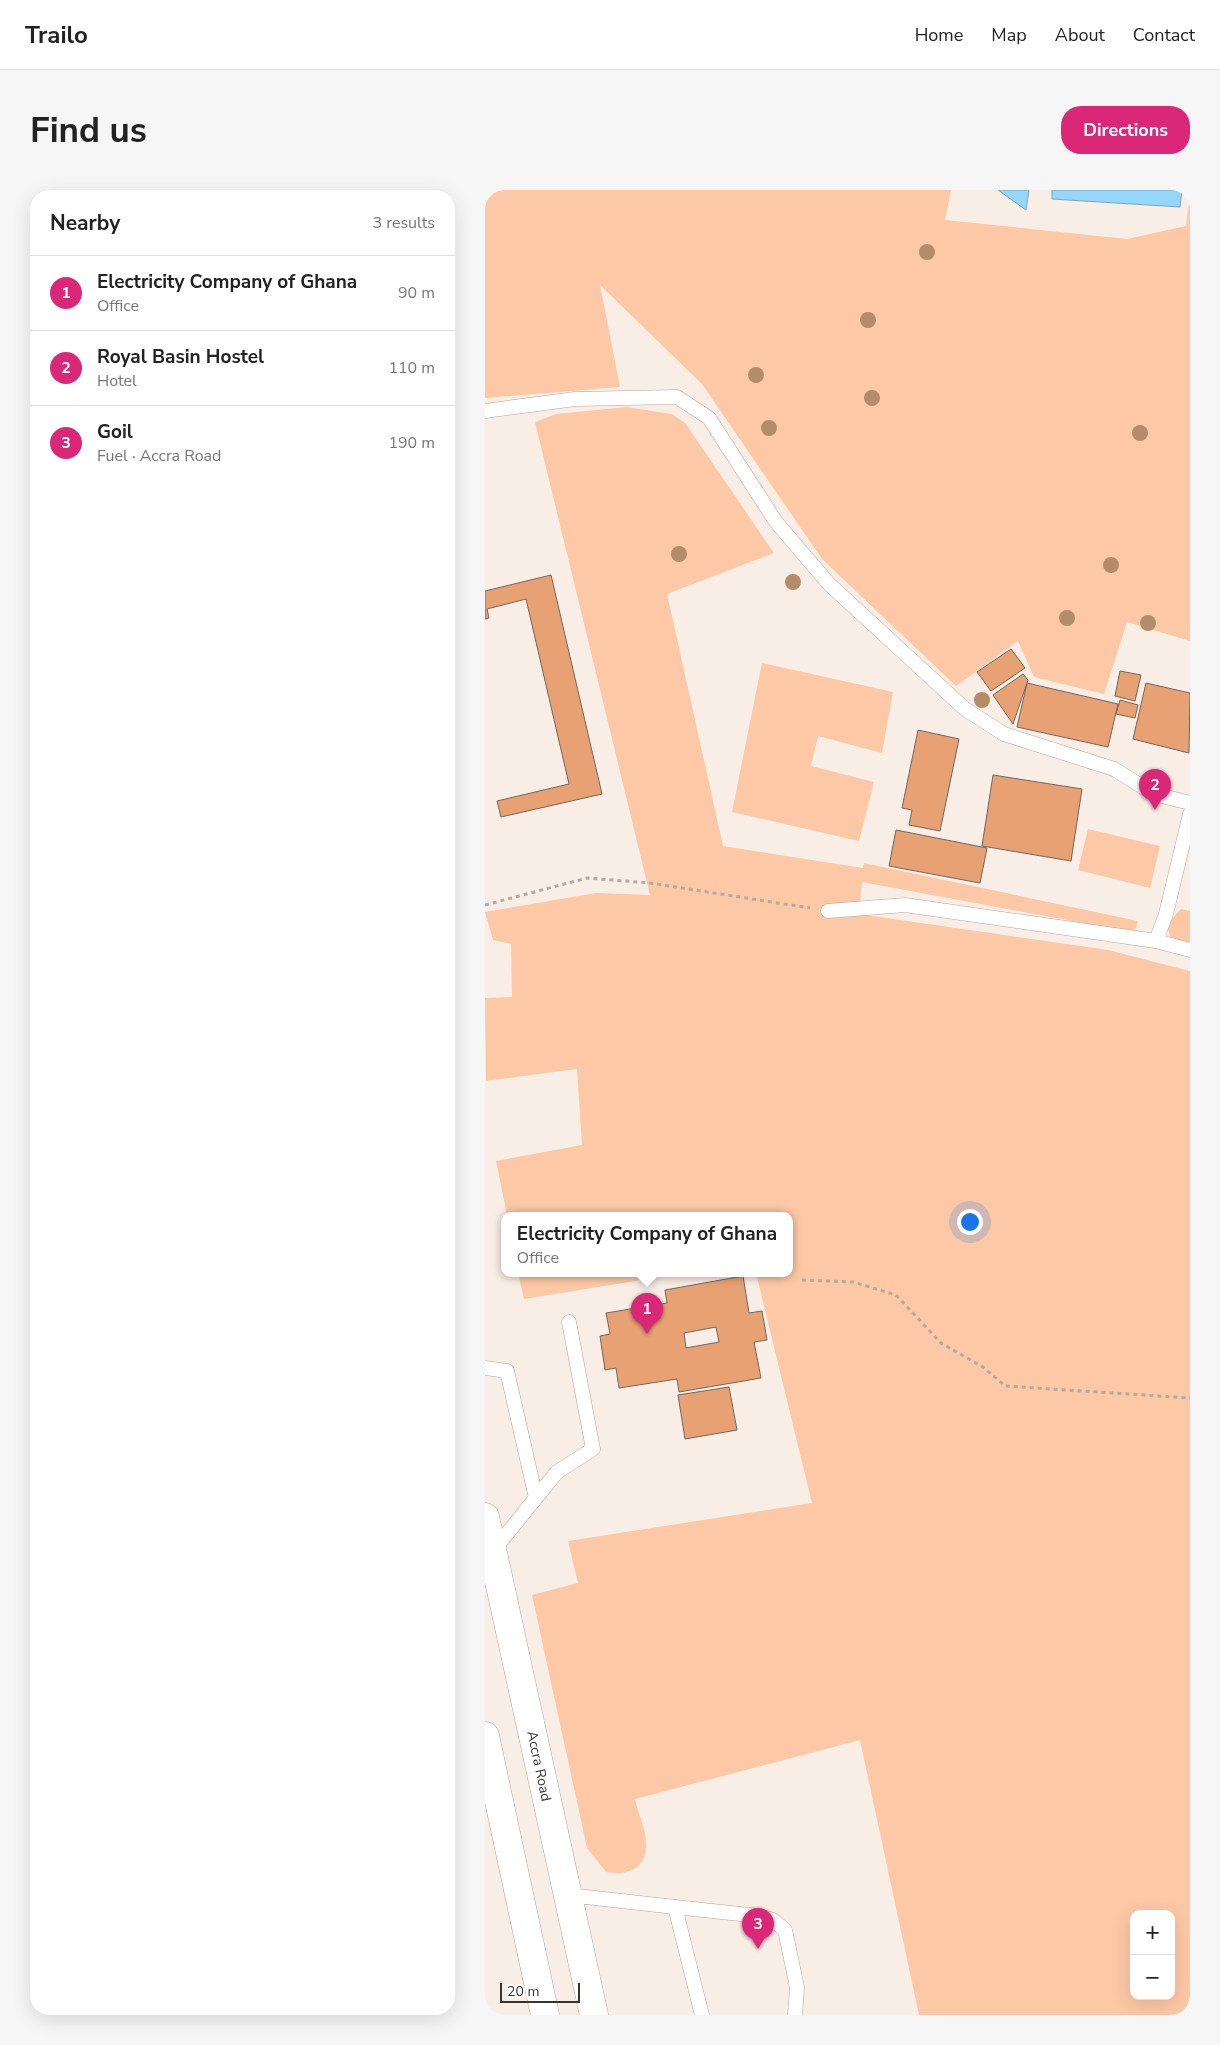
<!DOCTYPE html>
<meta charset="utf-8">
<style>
:root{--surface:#fff;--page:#f6f6f6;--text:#222;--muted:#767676;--line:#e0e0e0;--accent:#db2777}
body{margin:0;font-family:"Nunito Sans",sans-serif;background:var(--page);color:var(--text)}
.controls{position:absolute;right:15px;bottom:15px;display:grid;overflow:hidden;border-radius:10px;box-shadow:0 5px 20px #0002}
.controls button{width:45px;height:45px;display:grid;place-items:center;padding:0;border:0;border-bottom:1px solid var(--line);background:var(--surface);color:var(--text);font:25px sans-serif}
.scale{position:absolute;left:15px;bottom:12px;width:80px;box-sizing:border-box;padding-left:5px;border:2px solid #383331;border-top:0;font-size:14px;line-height:18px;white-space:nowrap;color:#383331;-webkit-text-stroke:4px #fff;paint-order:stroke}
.you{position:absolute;left:484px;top:1031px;width:18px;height:18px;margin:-12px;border:4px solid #fff;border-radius:50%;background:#1a73e8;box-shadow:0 0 0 8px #1a73e833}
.badge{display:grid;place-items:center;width:32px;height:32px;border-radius:50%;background:var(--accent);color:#fff;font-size:16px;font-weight:700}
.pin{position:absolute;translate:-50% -41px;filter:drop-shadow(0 1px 2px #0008)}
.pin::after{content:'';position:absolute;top:26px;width:18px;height:15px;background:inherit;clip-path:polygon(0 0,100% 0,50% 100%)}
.popup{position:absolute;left:16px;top:1022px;width:292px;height:65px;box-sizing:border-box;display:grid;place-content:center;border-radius:10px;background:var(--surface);filter:drop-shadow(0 1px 4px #0005);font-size:16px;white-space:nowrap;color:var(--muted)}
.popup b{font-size:19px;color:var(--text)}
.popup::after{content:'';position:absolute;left:50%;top:100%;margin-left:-10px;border:10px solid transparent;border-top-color:var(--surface)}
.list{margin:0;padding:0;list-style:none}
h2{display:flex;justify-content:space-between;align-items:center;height:65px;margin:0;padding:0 20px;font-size:21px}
h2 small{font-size:16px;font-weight:400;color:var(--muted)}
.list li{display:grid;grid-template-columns:32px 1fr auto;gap:15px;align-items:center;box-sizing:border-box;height:75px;padding:0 20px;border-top:1px solid var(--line)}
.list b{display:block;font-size:19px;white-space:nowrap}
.list p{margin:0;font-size:16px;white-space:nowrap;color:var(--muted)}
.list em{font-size:16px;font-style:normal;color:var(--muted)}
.map{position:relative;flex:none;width:705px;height:1825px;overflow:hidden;border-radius:20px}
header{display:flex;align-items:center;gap:30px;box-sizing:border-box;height:70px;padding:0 25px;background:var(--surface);border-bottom:1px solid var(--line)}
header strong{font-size:24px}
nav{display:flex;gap:28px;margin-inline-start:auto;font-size:18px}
.intro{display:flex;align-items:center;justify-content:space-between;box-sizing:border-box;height:120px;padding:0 30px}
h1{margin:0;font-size:35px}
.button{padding:12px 22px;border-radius:20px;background:var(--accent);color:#fff;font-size:18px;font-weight:700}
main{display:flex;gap:30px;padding:0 30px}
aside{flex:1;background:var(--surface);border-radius:20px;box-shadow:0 5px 20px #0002}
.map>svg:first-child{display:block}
.green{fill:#fdc8a5;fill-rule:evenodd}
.water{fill:#95d7fc;stroke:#79a6bf}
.building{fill:#e8a172;stroke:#716761;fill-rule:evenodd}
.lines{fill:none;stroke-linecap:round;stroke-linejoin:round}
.service-casing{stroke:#b0a59f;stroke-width:15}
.trunk-casing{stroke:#b0a59f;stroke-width:29}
.path{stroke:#b3aaa4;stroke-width:3;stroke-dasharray:4 4;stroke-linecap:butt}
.service{stroke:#fff;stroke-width:14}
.trunk{stroke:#fff;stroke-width:28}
.tree{fill:#b48c68}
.labels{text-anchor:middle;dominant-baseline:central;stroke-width:4.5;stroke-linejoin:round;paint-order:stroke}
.street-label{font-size:14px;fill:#383331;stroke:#fff}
</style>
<header>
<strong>Trailo</strong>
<nav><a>Home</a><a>Map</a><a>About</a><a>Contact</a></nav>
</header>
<div class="intro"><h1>Find us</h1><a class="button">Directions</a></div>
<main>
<aside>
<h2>Nearby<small>3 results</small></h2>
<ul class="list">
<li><span class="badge">1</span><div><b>Electricity Company of Ghana</b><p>Office</p></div><em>90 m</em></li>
<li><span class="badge">2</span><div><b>Royal Basin Hostel</b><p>Hotel</p></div><em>110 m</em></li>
<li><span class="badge">3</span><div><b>Goil</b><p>Fuel · Accra Road</p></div><em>190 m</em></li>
</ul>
</aside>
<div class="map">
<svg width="705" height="1825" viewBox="0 0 705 1825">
<rect width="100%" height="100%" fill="#f9eee6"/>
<g class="green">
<path d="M0,0H466L460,30L642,49L701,36L705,6V451L642,432L619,504L549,487L533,451L471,496L337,369L217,194L115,95L135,197L0,208Z"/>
<path d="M141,217L187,224L200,233L289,363L182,404L238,656L378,678L379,673L653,731L651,738L646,742L377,692L374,724L623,760L705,781V1825H434L375,1550L150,1609C153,1623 161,1639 161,1654C162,1679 142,1686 121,1682L102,1658L47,1405L93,1393L83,1351L327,1313L271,1083H304V1025H22L11,971L97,955L92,879L1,891L0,808L27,807L26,754L8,750L0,722L111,703L165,705L50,232L71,224ZM649,1724H686V1806H649Z"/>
<path d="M277,473L408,502L397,563L333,546L326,576L389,592L374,651L247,622Z"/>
<path d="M603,639L675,656L665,698L593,680Z"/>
<path d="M696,719L705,721V754L686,748C679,734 686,730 696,719Z"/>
<path d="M33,1083H200L39,1109Z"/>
</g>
<g class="water">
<path d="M513,0H544L541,20Z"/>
<path d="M567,0H697L695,17L567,9Z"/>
</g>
<g class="building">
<path d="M66,385L117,604L16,627L12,611L84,594L41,409L2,419L4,428L0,429V401Z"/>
<path d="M526,459L540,478L506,501L492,482Z"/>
<path d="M635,481L656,485L650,511L630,506Z"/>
<path d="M538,484L543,490L528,534L508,505Z"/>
<path d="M542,493L633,514L623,557L532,537Z"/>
<path d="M661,493L705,503L704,563L648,549Z"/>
<path d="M635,510L653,515L650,528L631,524Z"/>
<path d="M433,540L474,549L455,641L424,635L427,620L417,618Z"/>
<path d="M508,585L597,599L586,671L497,656Z"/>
<path d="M411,640L502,658L495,693L404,676Z"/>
<path d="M258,1086L264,1123L277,1121L282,1150L269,1152L276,1188L194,1202L192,1189L134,1198L131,1178L120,1180L115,1146L125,1144L121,1123L182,1113L180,1100ZM231,1137L234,1152L201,1158L199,1143Z"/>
<path d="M244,1197L252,1240L200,1249L193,1205Z"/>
</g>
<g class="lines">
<defs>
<g id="service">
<path d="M0,221L90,209L192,207L224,228L291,332L344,394L480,519L519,544L629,579L669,604L705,613"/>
<path d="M343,721L420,715L671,751L705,760"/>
<path d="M671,751L681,724L705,624"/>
<path d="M0,1178L22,1181L51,1308"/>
<path d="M8,1361L72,1282L108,1259L84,1132"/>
<path d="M83,1705L190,1717L217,1825"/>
<path d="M190,1717L274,1726L288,1730L300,1740L312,1797L310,1825"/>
</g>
<g id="trunk">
<path d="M0,1327L109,1825"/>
<path d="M0,1546L60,1825"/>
</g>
</defs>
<use href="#service" class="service-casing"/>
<use href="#trunk" class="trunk-casing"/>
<g class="path">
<path d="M0,715L102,688L165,693L325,718"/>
<path d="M317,1090L368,1092L411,1105L456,1153L498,1177L520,1196L705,1208"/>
</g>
<use href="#service" class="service"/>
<use href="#trunk" class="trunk"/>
</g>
<g class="tree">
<circle cx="442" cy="62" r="8"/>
<circle cx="383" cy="130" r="8"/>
<circle cx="271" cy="185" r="8"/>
<circle cx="387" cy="208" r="8"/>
<circle cx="284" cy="238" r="8"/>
<circle cx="655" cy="243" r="8"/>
<circle cx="194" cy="364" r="8"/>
<circle cx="626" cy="375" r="8"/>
<circle cx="308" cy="392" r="8"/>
<circle cx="582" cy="428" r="8"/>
<circle cx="663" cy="433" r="8"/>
<circle cx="497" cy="510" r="8"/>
</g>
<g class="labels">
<g class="street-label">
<text transform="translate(54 1576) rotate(78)">Accra Road</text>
</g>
</g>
</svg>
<div class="controls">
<button>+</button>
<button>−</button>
</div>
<div class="scale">20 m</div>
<div class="you"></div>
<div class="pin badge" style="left:162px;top:1144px">1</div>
<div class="popup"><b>Electricity Company of Ghana</b>Office</div>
<div class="pin badge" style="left:670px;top:620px">2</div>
<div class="pin badge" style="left:273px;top:1759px">3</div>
</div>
</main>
